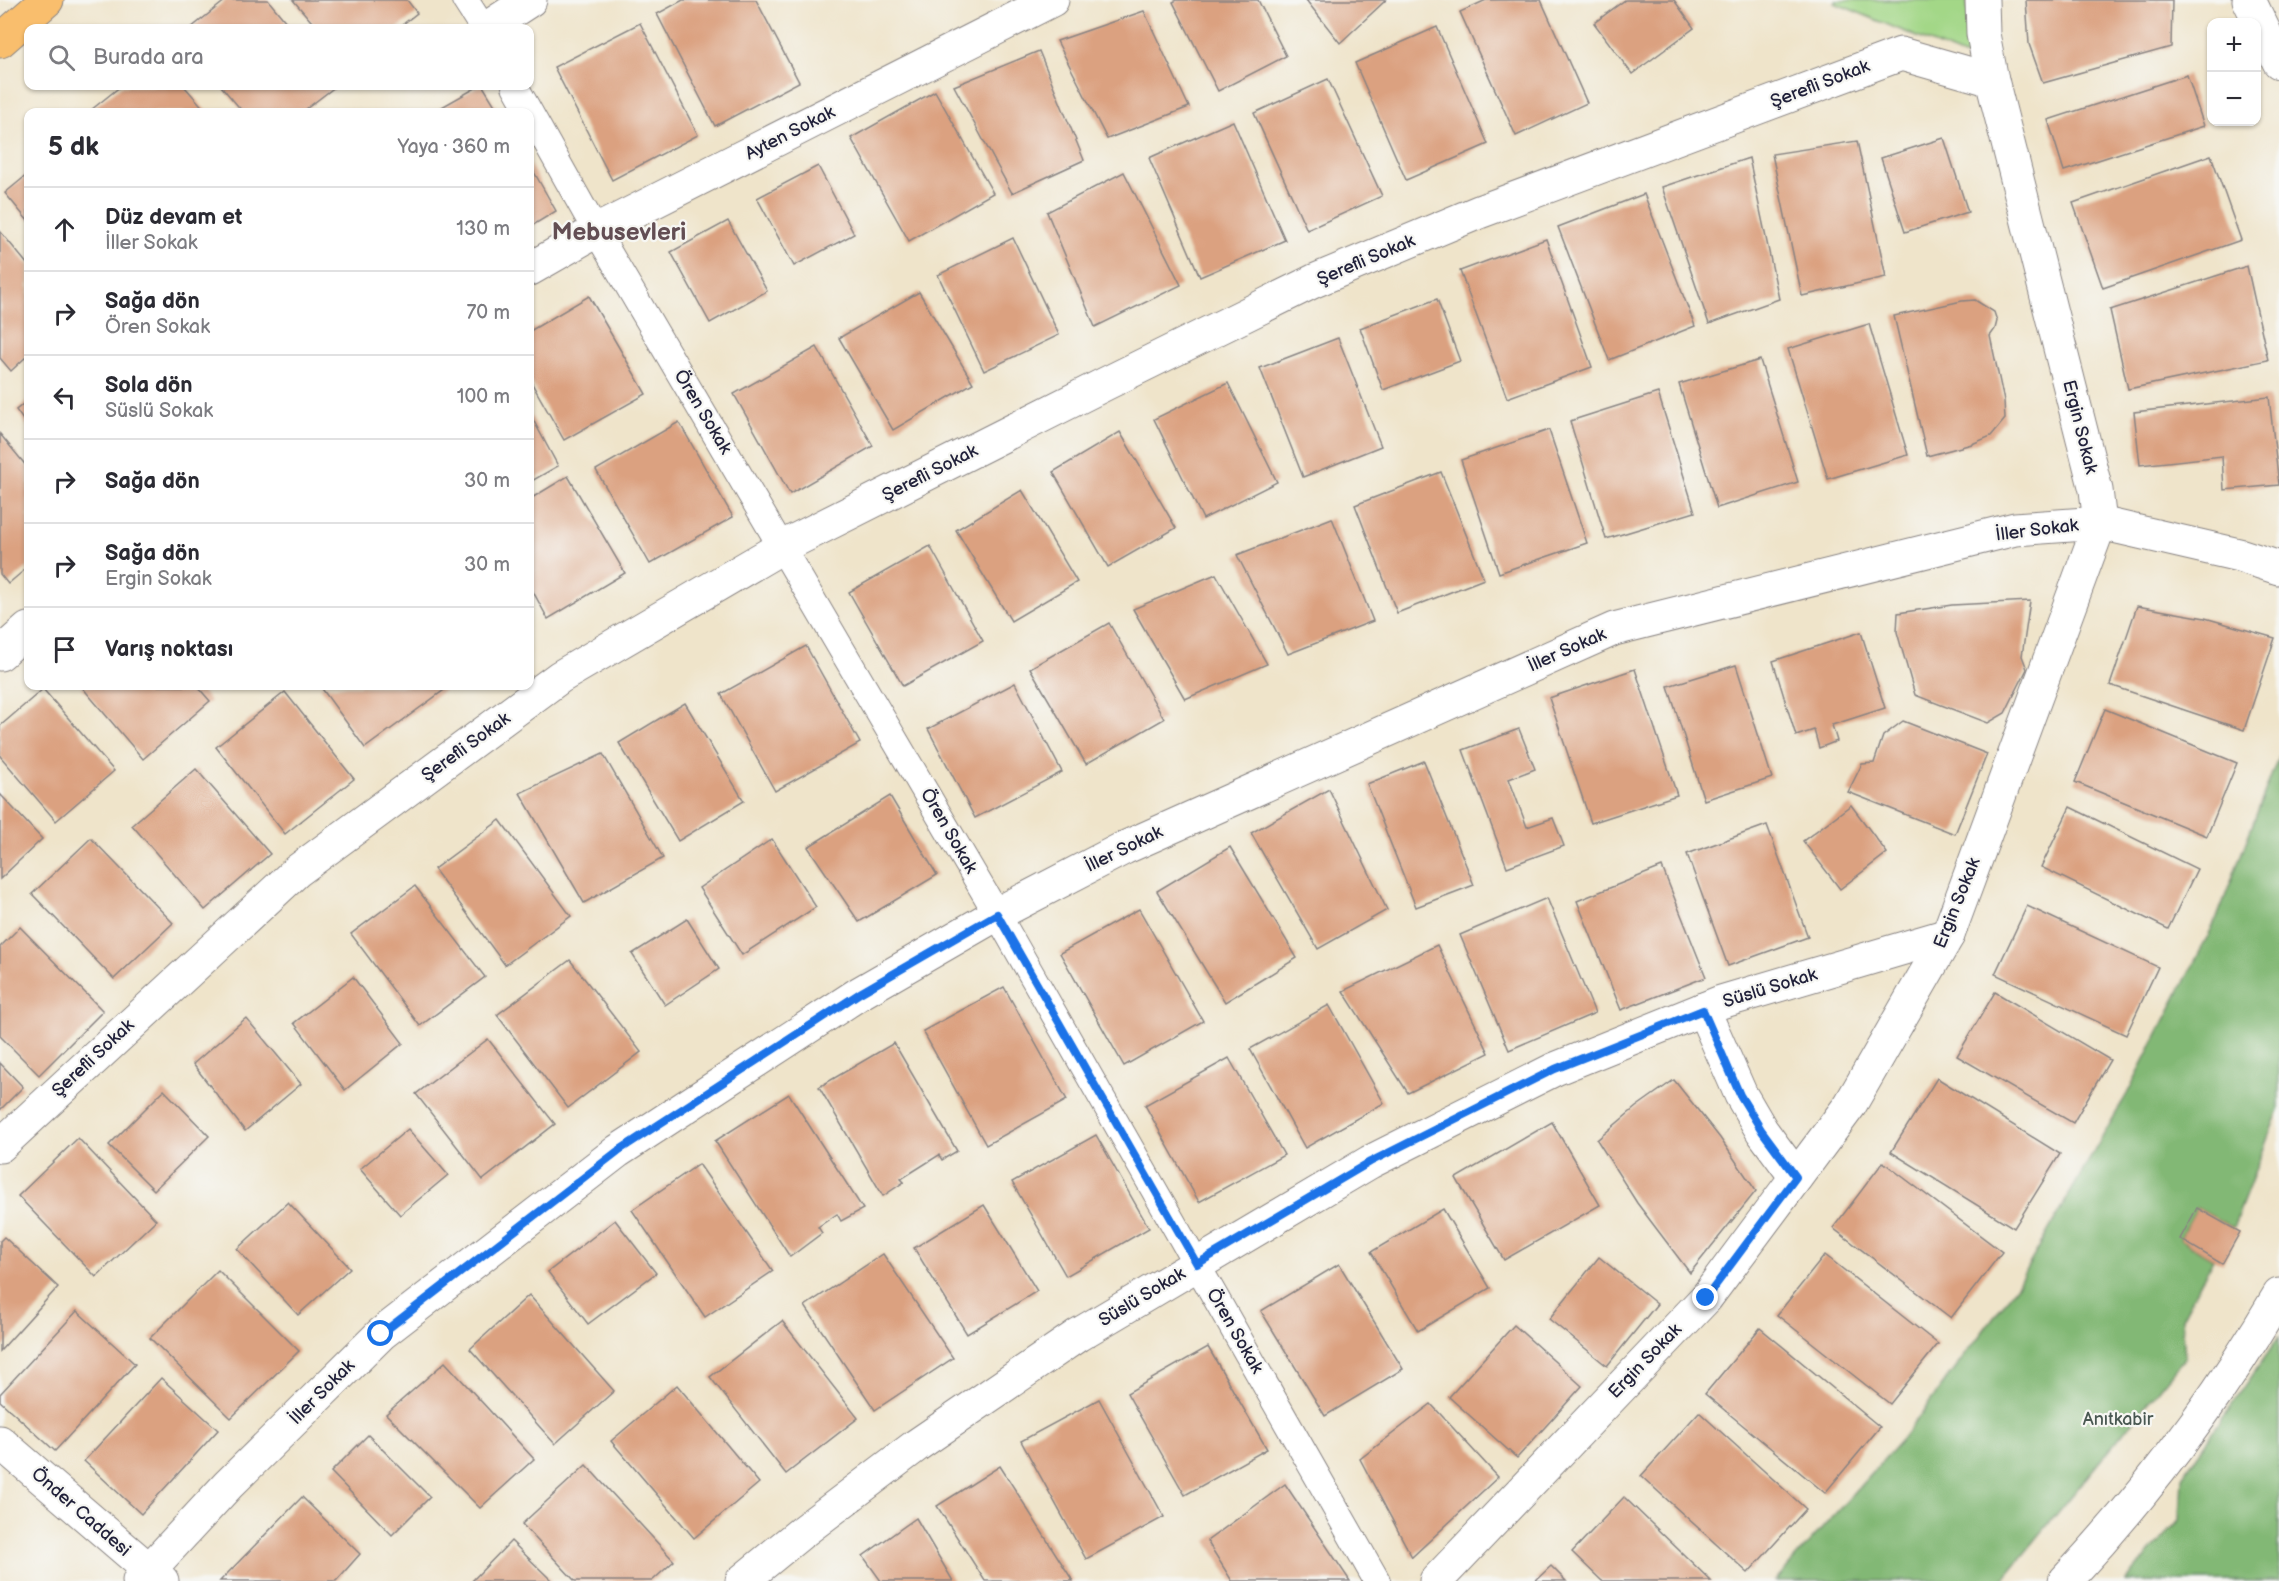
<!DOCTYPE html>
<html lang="tr">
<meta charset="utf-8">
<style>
:root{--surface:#fff;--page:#f2f2f3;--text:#2b2b33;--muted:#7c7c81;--line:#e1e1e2}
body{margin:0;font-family:"Balsamiq Sans",sans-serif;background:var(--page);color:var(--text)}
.controls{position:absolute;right:18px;top:18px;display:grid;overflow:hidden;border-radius:12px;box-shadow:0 2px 4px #0004}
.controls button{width:54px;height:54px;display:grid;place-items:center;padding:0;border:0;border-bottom:2px solid var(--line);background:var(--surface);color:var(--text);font:30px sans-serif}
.stop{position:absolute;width:18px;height:18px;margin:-14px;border:4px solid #1a73e8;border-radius:50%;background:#fff}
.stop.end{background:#1a73e8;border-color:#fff;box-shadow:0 2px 6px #0008}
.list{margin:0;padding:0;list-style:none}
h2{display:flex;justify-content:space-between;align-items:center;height:78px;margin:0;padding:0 24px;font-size:26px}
h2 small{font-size:20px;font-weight:400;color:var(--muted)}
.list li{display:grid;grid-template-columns:39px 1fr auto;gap:18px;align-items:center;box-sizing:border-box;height:84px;padding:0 24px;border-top:2px solid var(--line)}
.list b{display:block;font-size:22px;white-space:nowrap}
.list p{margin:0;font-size:20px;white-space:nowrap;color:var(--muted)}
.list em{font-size:20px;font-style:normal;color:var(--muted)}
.icon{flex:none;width:33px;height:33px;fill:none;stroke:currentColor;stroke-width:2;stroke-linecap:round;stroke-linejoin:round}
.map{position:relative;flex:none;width:2279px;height:1581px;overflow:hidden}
.search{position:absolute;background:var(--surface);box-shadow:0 2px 4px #0004;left:24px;top:24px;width:510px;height:66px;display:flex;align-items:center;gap:15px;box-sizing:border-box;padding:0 21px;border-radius:12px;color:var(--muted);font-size:22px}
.panel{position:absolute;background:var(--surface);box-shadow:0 2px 4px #0004;left:24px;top:108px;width:510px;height:582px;border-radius:12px}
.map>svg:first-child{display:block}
.green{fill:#a3d787;stroke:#627c61;stroke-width:1.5}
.forest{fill:#82b874;stroke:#526d58;stroke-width:1.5}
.building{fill:#dba180}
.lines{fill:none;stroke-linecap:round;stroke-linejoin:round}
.pedestrian-casing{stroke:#888382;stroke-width:28}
.minor-casing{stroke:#888382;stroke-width:35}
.primary-casing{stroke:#888382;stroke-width:35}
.pedestrian{stroke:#fff;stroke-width:26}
.minor{stroke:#fff;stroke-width:33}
.primary{stroke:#f9be6d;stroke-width:33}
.route{stroke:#1a73e8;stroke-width:8}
.labels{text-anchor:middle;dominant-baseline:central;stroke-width:4.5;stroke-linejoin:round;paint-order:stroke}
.street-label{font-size:18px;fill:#22223b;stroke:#f6f6f2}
.park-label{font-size:18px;fill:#495852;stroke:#f6f6f2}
.district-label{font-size:24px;font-weight:bold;fill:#634e53;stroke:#f6f6f2}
</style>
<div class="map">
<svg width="2279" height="1581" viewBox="0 0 2279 1581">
<rect width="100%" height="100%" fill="#f6f6f2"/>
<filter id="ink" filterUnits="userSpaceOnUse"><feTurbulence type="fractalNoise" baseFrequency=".0167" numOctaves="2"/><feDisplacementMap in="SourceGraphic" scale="12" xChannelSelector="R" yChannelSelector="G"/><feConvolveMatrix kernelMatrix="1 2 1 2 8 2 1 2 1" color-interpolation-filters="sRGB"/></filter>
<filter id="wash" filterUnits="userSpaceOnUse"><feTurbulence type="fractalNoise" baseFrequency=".008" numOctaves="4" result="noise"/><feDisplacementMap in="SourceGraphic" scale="24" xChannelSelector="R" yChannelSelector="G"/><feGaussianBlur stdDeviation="1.35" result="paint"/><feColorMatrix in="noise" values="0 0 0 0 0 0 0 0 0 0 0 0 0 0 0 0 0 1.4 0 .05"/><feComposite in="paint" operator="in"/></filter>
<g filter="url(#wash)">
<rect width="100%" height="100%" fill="#efe4ca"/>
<path class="green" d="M1836,0H1967L1971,59L1835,3Z"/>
<g class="forest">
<path d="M2279,755V1109L2233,1228L2197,1208L2180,1239L2213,1259L2182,1318L2185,1357L2002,1581H1775L1903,1438L2016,1287L2127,1094L2217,918Z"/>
<path d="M2279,1337V1581H2125L2180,1519L2182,1477Z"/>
</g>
<g id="blocks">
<g class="building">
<path d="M226,0H268L291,28H191Z"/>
<path d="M293,0H407L417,13L398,28H317Z"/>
<path d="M683,0H756L799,82L715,126L657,14Z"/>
<path d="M1177,0H1258L1286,56L1218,91L1173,2Z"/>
<path d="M1306,0H1386L1340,43Z"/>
<path d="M1486,0H1541L1587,103L1516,136L1460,12Z"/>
<path d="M1625,0H1674L1694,28L1632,74L1594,23Z"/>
<path d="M2026,0H2172L2171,47L2043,83L2029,44Z"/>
<path d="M1144,11L1189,107L1107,139L1057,41Z"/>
<path d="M640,23L698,135L612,180L554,67Z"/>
<path d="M1437,27L1488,144L1406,180L1355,63Z"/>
<path d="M1039,51L1084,160L1012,193L954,86Z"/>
<path d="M2187,75L2204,126L2064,171L2048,120Z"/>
<path d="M1328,79L1382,196L1307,230L1254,113Z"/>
<path d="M121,86H184L207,112H93L91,110Z"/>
<path d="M221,86H336L302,112H243Z"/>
<path d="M479,86H483L499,112H433Z"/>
<path d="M935,91L993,193L909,241L851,138Z"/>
<path d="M1233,121L1285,240L1200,277L1149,158Z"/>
<path d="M1944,138L1968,212L1905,232L1881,158Z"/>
<path d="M1857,141L1886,277L1802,296L1772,154Z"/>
<path d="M2211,155L2241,240L2103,288L2073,203Z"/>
<path d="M1749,158L1779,299L1709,324L1662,187Z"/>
<path d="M530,165L556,211L530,227Z"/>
<path d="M818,166L854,234L794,266L757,198Z"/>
<path d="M1124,172L1181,285L1095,327L1047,212Z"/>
<path d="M28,174V221L5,193Z"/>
<path d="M1644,194L1695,326L1609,360L1558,227Z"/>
<path d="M728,221L767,291L710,323L671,252Z"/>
<path d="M0,231L28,265V355L11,371L0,358Z"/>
<path d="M1013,238L1059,335L984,371L938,275Z"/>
<path d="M1546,239L1592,367L1507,398L1460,271Z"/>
<path d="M2247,266L2268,360L2128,389L2110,310Z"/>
<path d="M919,292L973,383L893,430L839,338Z"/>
<path d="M589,296L646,394L564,440L530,380V331Z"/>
<path d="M1437,299L1460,361L1383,390L1360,328Z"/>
<path d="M1975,300L1994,312L1997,321L1995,329L1990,336L2004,401L2005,419L1991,436L1972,444L1927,456L1894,316L1962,301Z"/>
<path d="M1869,324L1908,455L1828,479L1788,349Z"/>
<path d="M1338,338L1381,446L1303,477L1260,368Z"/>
<path d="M817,347L873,446L790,494L734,394Z"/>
<path d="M1760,360L1798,482L1717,508L1679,384Z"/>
<path d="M1228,383L1277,482L1203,519L1154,419Z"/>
<path d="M1658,393L1695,512L1606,539L1570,421Z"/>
<path d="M2269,397L2279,485L2224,490L2222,456L2140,465L2134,412Z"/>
<path d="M28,400V427L16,410Z"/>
<path d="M530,414L558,466L530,482Z"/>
<path d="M679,422L733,517L650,564L596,470Z"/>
<path d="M1549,430L1587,543L1499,573L1461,460Z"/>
<path d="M1120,432L1176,528L1108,567L1053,472Z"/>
<path d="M0,434L28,468V567L8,584L0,574Z"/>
<path d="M1441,472L1484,579L1397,613L1355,505Z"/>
<path d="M568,476L625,573L548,619L530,586V499Z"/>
<path d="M1022,490L1077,582L1011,621L956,530Z"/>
<path d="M1332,518L1373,621L1288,654L1237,555Z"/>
<path d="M930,546L983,641L903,686L849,592Z"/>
<path d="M1216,574L1267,664L1185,699L1133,609Z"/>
<path d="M2030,601L2022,656L2027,669L2005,713L1988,723L1915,695L1897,632L1898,613L1952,605Z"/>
<path d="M2137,606L2205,618L2275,638L2244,730L2110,685Z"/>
<path d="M1109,623L1164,719L1086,764L1030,668Z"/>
<path d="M1861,632L1885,708L1832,725L1837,741L1819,748L1814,730L1796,736L1773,661Z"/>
<path d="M806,646L860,743L775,791L721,694Z"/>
<path d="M1736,665L1772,778L1704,800L1668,686Z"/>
<path d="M1635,669L1677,795L1591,823L1549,698Z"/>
<path d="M1015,683L1062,772L975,818L928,729Z"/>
<path d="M81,686H197L210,701L143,759Z"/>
<path d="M320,686H441L444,690L365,748Z"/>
<path d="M43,689L114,771L56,821L0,756V726Z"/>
<path d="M285,692L354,779L285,834L216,747Z"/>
<path d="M685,703L744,801L678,841L619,743Z"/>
<path d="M2105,709L2237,763L2207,836L2075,782Z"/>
<path d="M1903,721L1987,754L1955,834L1848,792L1862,764L1874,763L1883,736Z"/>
<path d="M1519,729L1535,769L1509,779L1527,827L1553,818L1564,846L1507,867L1463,750Z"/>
<path d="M603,754L663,858L584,903L520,793Z"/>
<path d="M1424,761L1474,885L1416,907L1367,784Z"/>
<path d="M196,769L270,854L205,910L132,825Z"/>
<path d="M1329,789L1387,910L1318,949L1251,833Z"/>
<path d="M0,794L42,839L0,879Z"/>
<path d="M890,796L937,875L859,922L808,847Z"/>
<path d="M1851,805L1887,853L1840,889L1803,841Z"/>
<path d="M2070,807L2197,869L2168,929L2041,867Z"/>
<path d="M500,820L571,916L505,965L434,869Z"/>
<path d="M1767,825L1808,937L1728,966L1687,854Z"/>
<path d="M91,838L173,923L114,979L32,894Z"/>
<path d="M772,839L816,907L742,955L699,888Z"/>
<path d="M1230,847L1297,958L1225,1002L1157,891Z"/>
<path d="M1662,867L1706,977L1621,1010L1577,901Z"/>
<path d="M415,886L485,977L420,1026L351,934Z"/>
<path d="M1547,898L1595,1013L1509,1050L1460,935Z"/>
<path d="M2027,906L2158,967L2126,1035L1995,974Z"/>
<path d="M1139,909L1203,1021L1124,1066L1060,953Z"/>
<path d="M687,919L719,969L665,1005L632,954Z"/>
<path d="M20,927L103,1011L39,1075L0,1036V947Z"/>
<path d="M1437,945L1489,1053L1408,1093L1343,991Z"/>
<path d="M570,960L641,1052L568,1108L497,1015Z"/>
<path d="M353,977L403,1043L345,1090L294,1023Z"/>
<path d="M1004,987L1067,1100L986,1145L923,1031Z"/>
<path d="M1995,992L2110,1060L2073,1123L1957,1056Z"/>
<path d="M1329,1005L1384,1103L1305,1148L1250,1049Z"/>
<path d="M246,1018L301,1084L245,1131L193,1064Z"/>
<path d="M488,1039L555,1124L483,1180L416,1094Z"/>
<path d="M894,1043L957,1151L942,1160L939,1155L901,1179L904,1182L883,1196L819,1087Z"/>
<path d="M1229,1058L1284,1155L1199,1202L1145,1105Z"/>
<path d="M0,1063L23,1087L0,1110Z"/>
<path d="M1937,1078L2060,1154L2014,1228L1891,1152Z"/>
<path d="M1674,1080L1720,1138L1756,1191L1690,1273L1637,1203L1597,1140L1636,1107Z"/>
<path d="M164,1090L209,1136L154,1190L109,1145Z"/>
<path d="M789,1094L863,1209L841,1221L837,1214L818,1227L822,1233L790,1257L715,1141Z"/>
<path d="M1552,1122L1600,1205L1504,1260L1456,1178Z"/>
<path d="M408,1129L448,1175L400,1215L360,1169Z"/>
<path d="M1096,1135L1149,1228L1066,1276L1012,1182Z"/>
<path d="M78,1138L156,1220L96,1277L18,1196Z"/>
<path d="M1883,1162L2002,1252L1951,1318L1833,1228Z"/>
<path d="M699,1164L773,1271L705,1317L632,1210Z"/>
<path d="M288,1202L350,1268L298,1315L237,1249Z"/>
<path d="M984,1205L1037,1291L967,1334L914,1248Z"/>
<path d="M2197,1208L2240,1232L2222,1264L2180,1239Z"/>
<path d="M1443,1209L1490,1288L1418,1331L1371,1252Z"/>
<path d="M615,1220L656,1273L588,1324L548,1272Z"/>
<path d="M4,1237L58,1287L0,1351V1241Z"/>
<path d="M883,1254L953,1358L875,1410L805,1306Z"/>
<path d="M1825,1255L1938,1344L1890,1404L1777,1315Z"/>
<path d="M1599,1257L1657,1304L1607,1366L1549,1319Z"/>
<path d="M1339,1264L1403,1369L1325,1416L1261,1311Z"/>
<path d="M218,1270L299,1351L231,1418L150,1338Z"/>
<path d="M529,1295L614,1391L555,1444L470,1349Z"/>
<path d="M77,1311L135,1364L55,1451L0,1401V1394Z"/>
<path d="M782,1321L858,1418L786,1474L710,1377Z"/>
<path d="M1514,1325L1582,1386L1517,1458L1449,1397Z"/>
<path d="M1760,1328L1880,1427L1825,1493L1705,1394Z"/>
<path d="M1208,1347L1267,1449L1185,1495L1127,1393Z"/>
<path d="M445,1362L534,1459L480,1508L386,1414Z"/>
<path d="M161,1378L218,1430L141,1514L84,1461Z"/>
<path d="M677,1385L759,1483L694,1538L611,1441Z"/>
<path d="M1099,1399L1164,1517L1086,1559L1021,1441Z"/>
<path d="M1431,1404L1498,1477L1412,1557L1360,1459Z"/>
<path d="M1699,1412L1806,1509L1748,1573L1641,1476Z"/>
<path d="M368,1435L430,1497L392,1535L331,1472Z"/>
<path d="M586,1465L674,1561L652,1581H575L522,1524Z"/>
<path d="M1000,1466L1073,1581H985L937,1506Z"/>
<path d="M1285,1484L1350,1581H1232L1207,1541Z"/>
<path d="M302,1497L360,1554L336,1581H220Z"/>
<path d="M1624,1497L1711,1581H1602L1572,1552Z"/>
<path d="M916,1518L953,1581H881L863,1556Z"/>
<path d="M511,1541L552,1581H472Z"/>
<path d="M1551,1566L1566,1581H1535Z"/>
</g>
</g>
</g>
<g filter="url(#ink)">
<use href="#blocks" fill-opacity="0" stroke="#888382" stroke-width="1.5"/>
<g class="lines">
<defs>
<g id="pedestrian">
<path d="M465,0L483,28"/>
<path d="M515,86L596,231L997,914L1377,1581"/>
</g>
<g id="minor">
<path d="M2249,0L2279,62"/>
<path d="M487,28L530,0"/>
<path d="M530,269L596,231L1052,0"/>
<path d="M0,654L28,629"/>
<path d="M1703,1009L1741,1095L1762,1131L1796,1177"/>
<path d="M0,1146L297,871L560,677L782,547L1105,384L1314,281L1479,212L1901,54L1992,80"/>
<path d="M0,1442L162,1581"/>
<path d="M139,1581L228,1485L381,1334L618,1151L860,993L997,914L1124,848L1614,629L2015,529L2100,523L2239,555L2279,568"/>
<path d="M742,1581L802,1532L917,1445L1078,1335L1370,1162L1555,1069L1721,1002L1948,935"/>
<path d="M1436,1581L1706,1298L1850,1105L1948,935L2100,523L2096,490L1992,80L1983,34L1982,0"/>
<path d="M2065,1581C2147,1493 2218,1399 2279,1295"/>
</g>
<path id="primary" d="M0,41L47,0"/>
</defs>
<use href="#pedestrian" class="pedestrian-casing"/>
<use href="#minor" class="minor-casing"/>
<use href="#primary" class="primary-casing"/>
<use href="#pedestrian" class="pedestrian"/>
<use href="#minor" class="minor"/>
<use href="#primary" class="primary"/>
</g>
</g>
<g class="lines" filter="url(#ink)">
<path class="route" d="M381,1334L618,1151L860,993L997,914L1197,1264L1370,1162L1555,1069L1703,1010L1740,1095L1762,1131L1796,1177L1706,1298"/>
</g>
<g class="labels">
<g class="street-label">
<text transform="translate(1820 84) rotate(-21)">Şerefli Sokak</text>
<text transform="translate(790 133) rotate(-27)">Ayten Sokak</text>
<text transform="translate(1366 260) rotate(-23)">Şerefli Sokak</text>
<text transform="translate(703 412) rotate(59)">Ören Sokak</text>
<text transform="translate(2080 427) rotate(76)">Ergin Sokak</text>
<text transform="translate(930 473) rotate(-27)">Şerefli Sokak</text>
<text transform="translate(2037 530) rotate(-7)">İller Sokak</text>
<text transform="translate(1567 650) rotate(-24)">İller Sokak</text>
<text transform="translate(466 747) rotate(-36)">Şerefli Sokak</text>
<text transform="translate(949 831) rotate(60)">Ören Sokak</text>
<text transform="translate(1124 849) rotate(-26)">İller Sokak</text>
<text transform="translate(1957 903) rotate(-68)">Ergin Sokak</text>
<text transform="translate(1770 988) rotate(-17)">Süslü Sokak</text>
<text transform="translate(93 1058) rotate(-43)">Şerefli Sokak</text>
<text transform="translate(1142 1297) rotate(-31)">Süslü Sokak</text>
<text transform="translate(1235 1331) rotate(60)">Ören Sokak</text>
<text transform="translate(1645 1361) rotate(-46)">Ergin Sokak</text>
<text transform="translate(322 1392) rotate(-45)">İller Sokak</text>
<text transform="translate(81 1512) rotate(41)">Önder Caddesi</text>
</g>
<g class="park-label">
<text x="2118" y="1419">Anıtkabir</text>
</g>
<g class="district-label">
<text x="619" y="232">Mebusevleri</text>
</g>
</g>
</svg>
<div class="controls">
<button>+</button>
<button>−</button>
</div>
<div class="stop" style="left:381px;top:1334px"></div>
<div class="stop end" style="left:1706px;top:1298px"></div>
<div class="search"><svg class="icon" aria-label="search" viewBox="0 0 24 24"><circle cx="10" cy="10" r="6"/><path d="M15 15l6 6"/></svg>Burada ara</div>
<section class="panel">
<h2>5 dk<small>Yaya · 360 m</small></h2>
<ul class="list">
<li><svg class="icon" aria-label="ahead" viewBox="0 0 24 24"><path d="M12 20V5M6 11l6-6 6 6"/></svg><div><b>Düz devam et</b><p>İller Sokak</p></div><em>130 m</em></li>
<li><svg class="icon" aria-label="right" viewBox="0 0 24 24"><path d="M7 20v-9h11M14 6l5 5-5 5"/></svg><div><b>Sağa dön</b><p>Ören Sokak</p></div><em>70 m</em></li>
<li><svg class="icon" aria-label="left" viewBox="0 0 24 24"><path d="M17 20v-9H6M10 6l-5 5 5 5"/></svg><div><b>Sola dön</b><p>Süslü Sokak</p></div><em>100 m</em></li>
<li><svg class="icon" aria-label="right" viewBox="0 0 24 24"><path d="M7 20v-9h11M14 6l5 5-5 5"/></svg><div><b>Sağa dön</b></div><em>30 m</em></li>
<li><svg class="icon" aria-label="right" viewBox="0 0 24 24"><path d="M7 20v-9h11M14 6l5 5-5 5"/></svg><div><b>Sağa dön</b><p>Ergin Sokak</p></div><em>30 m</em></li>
<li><svg class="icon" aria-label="arrive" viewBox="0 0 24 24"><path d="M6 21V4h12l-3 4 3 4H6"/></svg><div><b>Varış noktası</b></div></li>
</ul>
</section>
</div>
